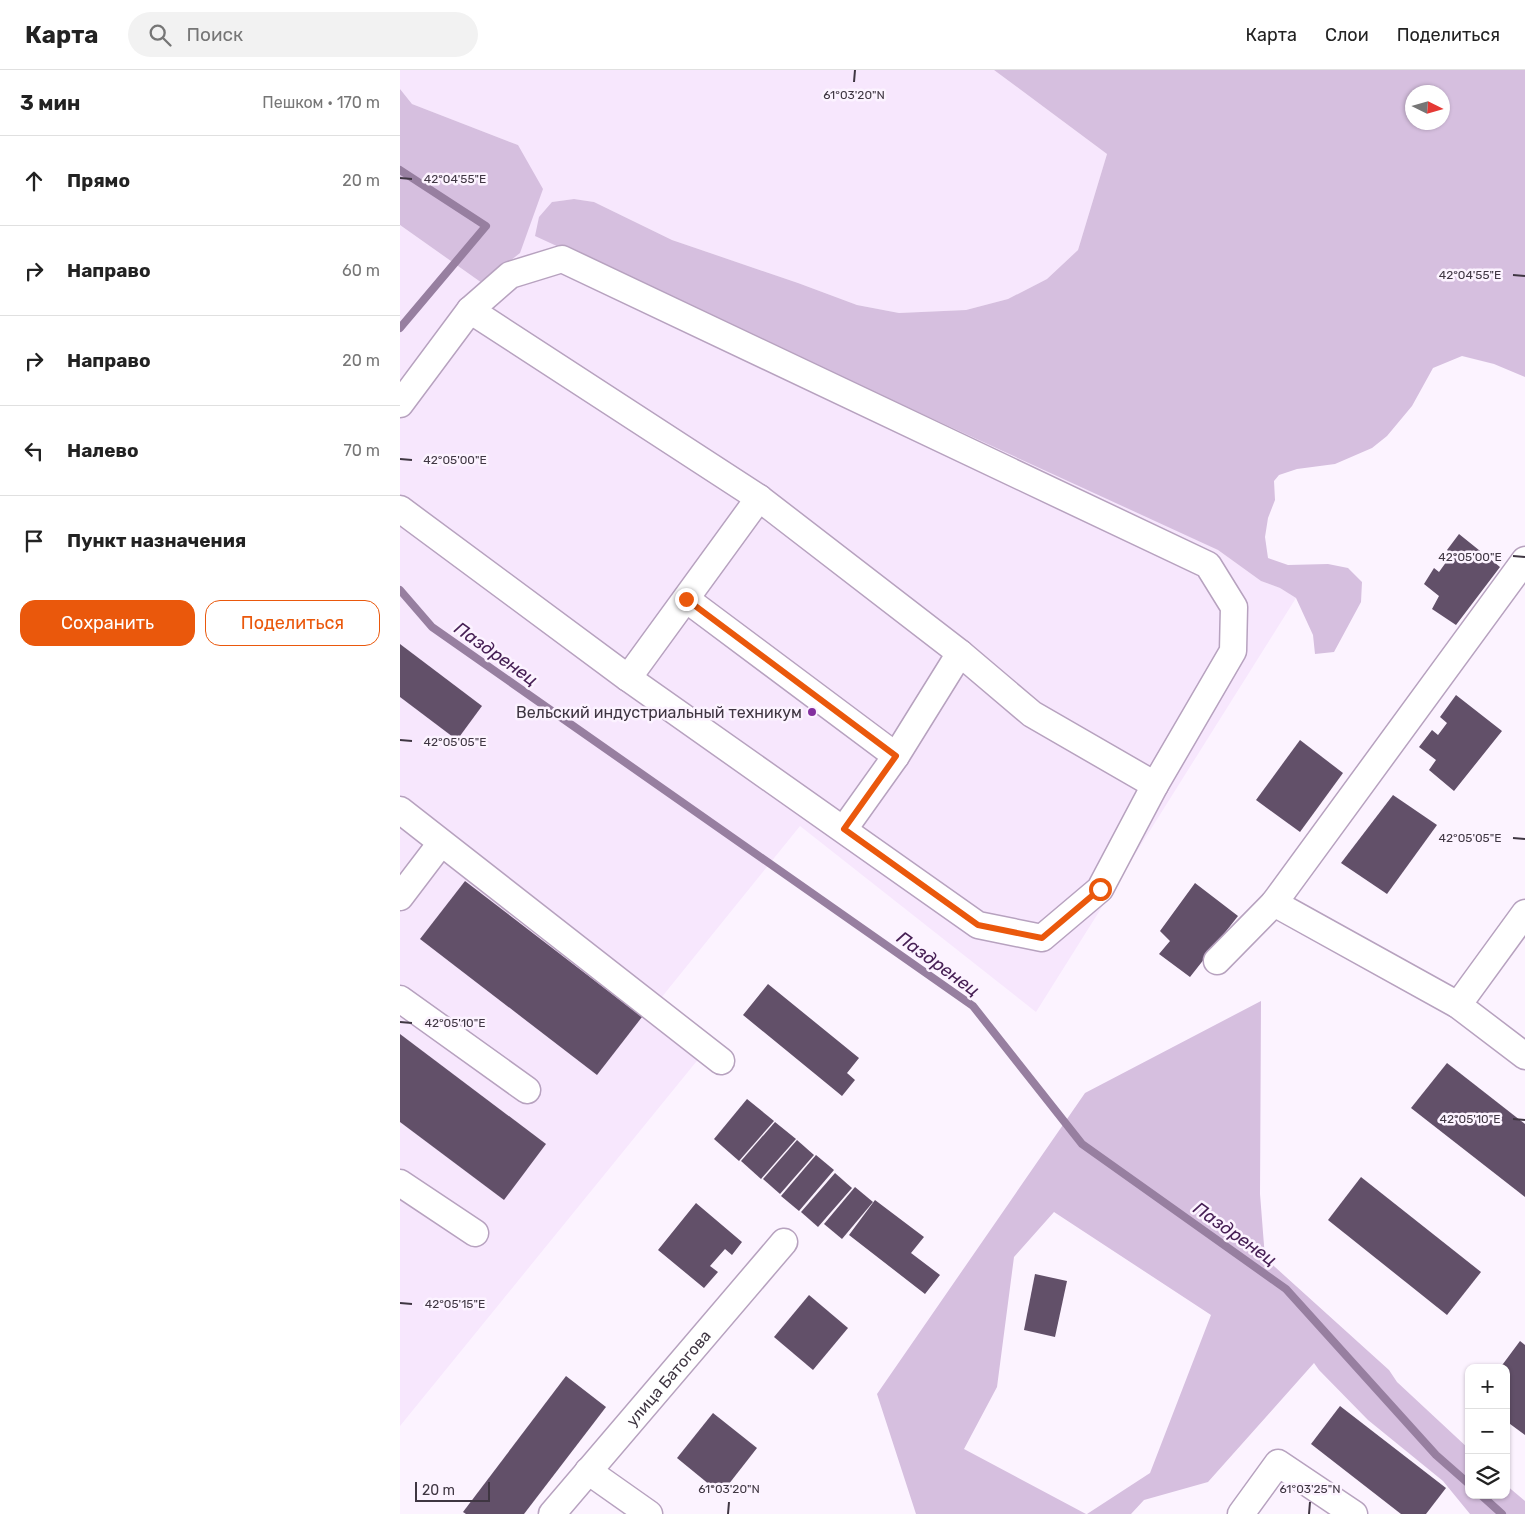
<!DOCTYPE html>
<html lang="ru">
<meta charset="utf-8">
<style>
:root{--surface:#fff;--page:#f2f2f2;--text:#222;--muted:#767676;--line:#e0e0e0;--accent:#ea580c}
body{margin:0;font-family:Rubik,sans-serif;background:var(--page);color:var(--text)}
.controls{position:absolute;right:15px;bottom:15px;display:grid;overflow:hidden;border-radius:10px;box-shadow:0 1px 4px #0004}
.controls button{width:45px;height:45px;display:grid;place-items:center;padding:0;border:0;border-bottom:1px solid var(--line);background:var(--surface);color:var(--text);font:25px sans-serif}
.compass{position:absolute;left:1005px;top:15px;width:45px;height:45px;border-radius:50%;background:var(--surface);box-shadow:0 1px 4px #0004;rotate:95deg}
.scale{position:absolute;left:15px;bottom:12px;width:75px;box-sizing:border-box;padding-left:5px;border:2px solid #3f3642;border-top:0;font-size:14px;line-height:18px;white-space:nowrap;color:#3f3642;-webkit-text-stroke:4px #fcf3ff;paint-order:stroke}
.stop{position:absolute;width:15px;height:15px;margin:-11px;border:4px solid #ea580c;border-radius:50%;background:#fff}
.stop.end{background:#ea580c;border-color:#fff;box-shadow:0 1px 5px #0008}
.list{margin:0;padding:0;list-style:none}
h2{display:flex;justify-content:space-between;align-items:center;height:65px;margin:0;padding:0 20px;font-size:21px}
h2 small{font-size:16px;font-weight:400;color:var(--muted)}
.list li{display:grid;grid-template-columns:32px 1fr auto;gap:15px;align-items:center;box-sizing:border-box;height:90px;padding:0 20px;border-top:1px solid var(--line)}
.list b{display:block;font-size:19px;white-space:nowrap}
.list em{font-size:16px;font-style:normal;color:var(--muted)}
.actions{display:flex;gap:10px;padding:15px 20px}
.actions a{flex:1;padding:11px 0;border:1px solid var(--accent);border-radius:15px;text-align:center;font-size:18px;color:var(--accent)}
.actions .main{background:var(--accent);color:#fff}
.icon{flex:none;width:28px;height:28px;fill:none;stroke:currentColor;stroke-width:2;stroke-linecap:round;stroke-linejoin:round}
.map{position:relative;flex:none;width:1125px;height:1444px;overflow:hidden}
header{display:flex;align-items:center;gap:30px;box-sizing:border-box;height:70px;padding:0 25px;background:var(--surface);border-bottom:1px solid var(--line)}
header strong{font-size:24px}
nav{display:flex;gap:28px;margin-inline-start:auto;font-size:18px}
.search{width:350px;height:45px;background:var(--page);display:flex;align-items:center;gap:12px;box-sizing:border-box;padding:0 18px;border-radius:28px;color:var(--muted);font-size:19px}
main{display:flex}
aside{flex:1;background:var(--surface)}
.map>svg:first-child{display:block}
.built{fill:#f7e7fd}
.green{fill:#d6bfdf;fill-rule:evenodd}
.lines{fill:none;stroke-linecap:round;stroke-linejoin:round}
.stream{stroke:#977fa0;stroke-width:8}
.building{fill:#625069}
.minor-casing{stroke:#b7a2bf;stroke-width:29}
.minor{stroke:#fff;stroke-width:26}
.route{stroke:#ea580c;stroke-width:6}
.ticks{fill:none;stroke:#3f3642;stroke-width:2}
.poi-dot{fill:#84309f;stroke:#fcf3ff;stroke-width:2}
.labels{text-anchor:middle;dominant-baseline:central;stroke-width:5;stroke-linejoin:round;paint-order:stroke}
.poi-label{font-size:16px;fill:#3f3642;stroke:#fcf3ff;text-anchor:end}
.street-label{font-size:16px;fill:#3f3642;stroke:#fcf3ff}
.water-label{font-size:18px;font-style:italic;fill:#472055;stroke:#fcf3ff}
.ticks-label{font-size:12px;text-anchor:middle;fill:#3f3642;stroke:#fcf3ff;stroke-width:5;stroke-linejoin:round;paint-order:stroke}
</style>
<header>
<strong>Карта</strong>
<div class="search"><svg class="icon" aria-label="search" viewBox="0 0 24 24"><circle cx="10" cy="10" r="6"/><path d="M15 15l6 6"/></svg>Поиск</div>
<nav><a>Карта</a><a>Слои</a><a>Поделиться</a></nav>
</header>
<main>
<aside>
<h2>3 мин<small>Пешком · 170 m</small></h2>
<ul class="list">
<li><svg class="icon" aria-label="ahead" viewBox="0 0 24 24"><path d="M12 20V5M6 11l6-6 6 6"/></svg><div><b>Прямо</b></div><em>20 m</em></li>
<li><svg class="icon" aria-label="right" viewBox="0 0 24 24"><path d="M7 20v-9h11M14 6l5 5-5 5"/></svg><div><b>Направо</b></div><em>60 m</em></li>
<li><svg class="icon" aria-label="right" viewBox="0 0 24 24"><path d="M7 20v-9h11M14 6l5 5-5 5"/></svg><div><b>Направо</b></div><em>20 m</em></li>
<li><svg class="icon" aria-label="left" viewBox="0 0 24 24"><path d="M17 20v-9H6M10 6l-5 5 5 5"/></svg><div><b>Налево</b></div><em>70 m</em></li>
<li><svg class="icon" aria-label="arrive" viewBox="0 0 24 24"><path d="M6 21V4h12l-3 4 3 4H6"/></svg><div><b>Пункт назначения</b></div></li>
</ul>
<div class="actions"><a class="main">Сохранить</a><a>Поделиться</a></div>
</aside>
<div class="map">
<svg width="1125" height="1444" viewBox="0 0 1125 1444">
<rect width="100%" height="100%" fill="#fcf3ff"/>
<path class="built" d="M0,0H594L707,84L678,180L647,209L608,229L566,240L499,243L457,235L398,213L272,170L194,132L174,129L152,132L818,480L861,511L880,518L896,528L636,942L400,756L257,933L309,976L0,1356V155L82,213L118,75L12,34L0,19Z"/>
<g class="green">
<path d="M594,0H1125V307L1094,294L1062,286L1033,298L1012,336L987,366L972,378L935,394L897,399L879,405L874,411L875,430L868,448L865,467L868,488L888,495L928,494L948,498L962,512L961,532L934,582L915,584L913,565L896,528L880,518L861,511L818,480L135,166L139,147L152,132L174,129L194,132L272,170L398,213L457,235L499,243L566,240L608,229L647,209L678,180L707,84ZM1012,22H1042V52H1012Z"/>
<path d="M0,19L12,34L118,75L143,119L120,183L82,213L0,155Z"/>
<path d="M861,931L860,1124L865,1188L989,1300L997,1312L1069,1379V1425H1106V1415L1125,1431V1444H1070L1043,1411L968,1350L919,1300L914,1293L808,1412L744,1430L731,1444H687L750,1403L811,1245L654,1142L614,1187L597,1317L564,1379L686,1444H516L477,1324L685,1023Z"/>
</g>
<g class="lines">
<g class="stream">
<path d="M0,100L86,156L0,258"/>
<path d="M0,520L32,557L573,936L682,1074L886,1219L1036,1385L1069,1414"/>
<path d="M1081,1425L1102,1444"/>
</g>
</g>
<g class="building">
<path d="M1059,464L1100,497L1056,555L1032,539L1039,526L1024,514L1034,498L1039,502L1052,484L1047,480Z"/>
<path d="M0,574L82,636L57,670L0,627Z"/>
<path d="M1056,625L1102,661L1054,721L1029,700L1036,690L1019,677L1032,660L1038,665L1047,653L1040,647Z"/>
<path d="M900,670L943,703L900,762L856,730Z"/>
<path d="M993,725L1037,755L987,824L941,793Z"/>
<path d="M65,811L242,947L197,1005L20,869Z"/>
<path d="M795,813L838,846L790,907L759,884L770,871L760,861Z"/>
<path d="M368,914L459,988L447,1003L455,1010L442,1026L343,945Z"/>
<path d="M0,964L146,1074L104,1130L0,1052Z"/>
<path d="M1047,993L1125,1054V1127L1011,1038Z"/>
<path d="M347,1029L374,1051L339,1091L314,1069Z"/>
<path d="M375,1052L396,1069L361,1109L341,1091Z"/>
<path d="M397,1070L414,1085L380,1124L363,1109Z"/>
<path d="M416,1085L434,1100L399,1141L381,1126Z"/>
<path d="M435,1103L452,1118L418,1157L401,1142Z"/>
<path d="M961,1107L1081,1202L1047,1245L928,1150Z"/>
<path d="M455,1117L473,1132L442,1169L424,1154Z"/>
<path d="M475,1130L524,1167L511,1183L540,1205L525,1224L449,1165Z"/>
<path d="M296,1133L342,1172L332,1185L325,1179L310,1196L318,1202L304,1218L258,1180Z"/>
<path d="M635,1204L667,1211L655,1267L624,1260Z"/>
<path d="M409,1225L448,1258L413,1300L374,1267Z"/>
<path d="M1120,1271L1125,1275V1365L1106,1351V1298H1100Z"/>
<path d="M166,1306L206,1337L124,1444H66L63,1442Z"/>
<path d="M940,1336L1046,1418L1026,1444H1001L911,1374Z"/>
<path d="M313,1343L357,1378L321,1424L277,1388Z"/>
</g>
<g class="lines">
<defs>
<g id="minor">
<path d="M70,240L359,428L228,608"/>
<path d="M0,334L70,240L110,205L162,189L808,495L834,537L833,581L755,715L700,819L642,868L578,855L228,608L0,439"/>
<path d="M359,428L560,583L632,644L755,715"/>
<path d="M286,529L496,686"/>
<path d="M0,740L321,991"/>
<path d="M444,759L496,686L560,583"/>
<path d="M0,827L41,773"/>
<path d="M874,833L1058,935L1125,986"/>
<path d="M817,891L874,833L1125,490"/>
<path d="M0,929L127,1020"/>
<path d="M1058,935L1125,843"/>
<path d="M0,1113L75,1163"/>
<path d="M188,1401L249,1444"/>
<path id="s1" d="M152,1444L384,1172"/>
<path d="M841,1444L878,1393L954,1444"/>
</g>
</defs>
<use href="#minor" class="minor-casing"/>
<use href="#minor" class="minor"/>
</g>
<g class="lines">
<path class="route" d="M286,529L496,686L444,759L578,855L642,868L700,819"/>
</g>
<path class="ticks" d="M454,12L455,0M0,108L12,109M1113,205L1125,206M0,389L12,390M1113,486L1125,487M0,670L12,671M1113,768L1125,769M0,952L12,953M1113,1049L1125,1050M0,1233L12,1234M328,1444L329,1432M909,1444L910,1432"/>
<circle class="poi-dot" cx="412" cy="642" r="5"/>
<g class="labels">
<g class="poi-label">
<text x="402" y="642">Вельский индустриальный техникум</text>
</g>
<g class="street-label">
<text stroke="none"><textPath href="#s1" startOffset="179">улица Батогова</textPath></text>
</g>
<g class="water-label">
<text transform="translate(96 584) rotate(35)">Паздренец</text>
<text transform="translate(538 894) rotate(36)">Паздренец</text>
<text transform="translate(835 1164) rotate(35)">Паздренец</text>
</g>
</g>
<g class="ticks-label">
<text x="454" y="29">61°03'20"N</text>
<text x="55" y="113">42°04'55"E</text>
<text x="1070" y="209">42°04'55"E</text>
<text x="55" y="394">42°05'00"E</text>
<text x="1070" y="491">42°05'00"E</text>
<text x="55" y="676">42°05'05"E</text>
<text x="1070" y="772">42°05'05"E</text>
<text x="55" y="957">42°05'10"E</text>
<text x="1070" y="1053">42°05'10"E</text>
<text x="55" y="1238">42°05'15"E</text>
<text x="329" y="1423">61°03'20"N</text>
<text x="910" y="1423">61°03'25"N</text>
</g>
</svg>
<div class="controls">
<button>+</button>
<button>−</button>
<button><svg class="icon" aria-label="layers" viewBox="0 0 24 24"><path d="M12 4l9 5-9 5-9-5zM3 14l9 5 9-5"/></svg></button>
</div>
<svg class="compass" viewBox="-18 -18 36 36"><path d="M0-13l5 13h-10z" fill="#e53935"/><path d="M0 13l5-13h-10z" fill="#767676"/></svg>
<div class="scale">20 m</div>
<div class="stop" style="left:700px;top:819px"></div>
<div class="stop end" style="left:286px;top:529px"></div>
</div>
</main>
